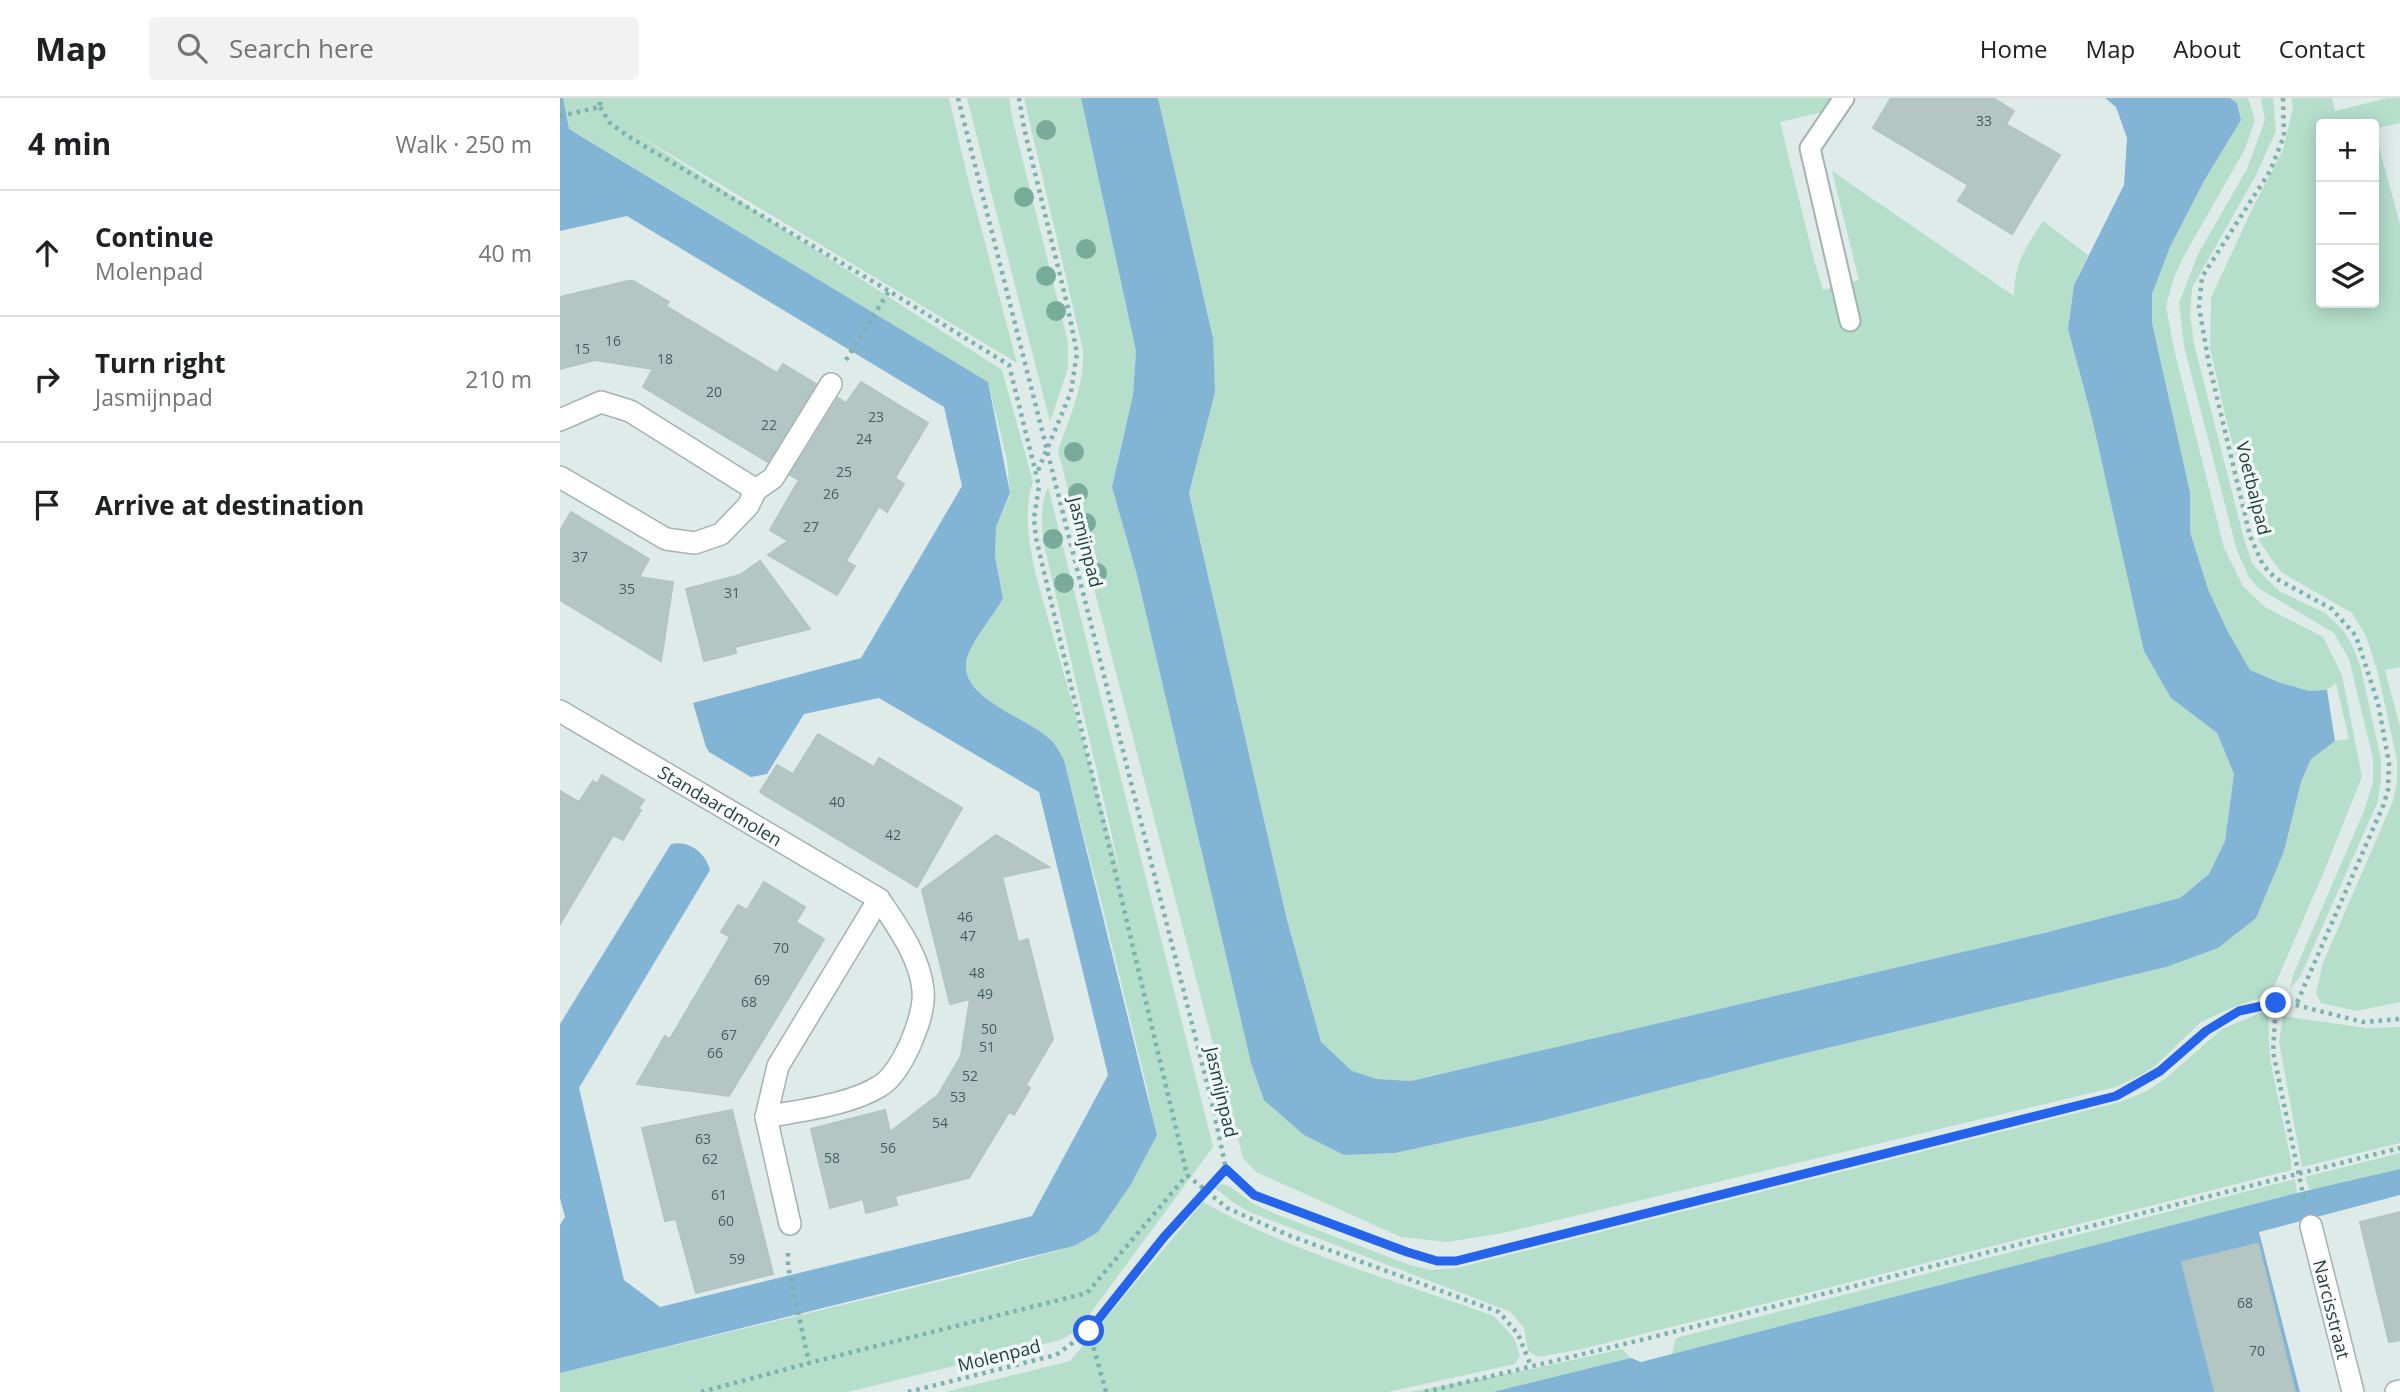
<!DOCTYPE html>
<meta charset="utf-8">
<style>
:root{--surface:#fff;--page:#f2f2f2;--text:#202124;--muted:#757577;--line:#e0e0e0}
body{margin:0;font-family:"Open Sans",sans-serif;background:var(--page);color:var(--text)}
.controls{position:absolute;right:21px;top:21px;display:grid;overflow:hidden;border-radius:7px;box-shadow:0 4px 18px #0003}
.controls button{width:63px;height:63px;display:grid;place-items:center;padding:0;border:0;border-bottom:2px solid var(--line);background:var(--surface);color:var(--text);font:35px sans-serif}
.stop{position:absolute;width:21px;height:21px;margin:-16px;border:5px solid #2563eb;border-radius:50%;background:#fff}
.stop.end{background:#2563eb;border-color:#fff;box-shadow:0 2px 7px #0008}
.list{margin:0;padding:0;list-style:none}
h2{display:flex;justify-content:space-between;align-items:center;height:91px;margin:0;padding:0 28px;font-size:30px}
h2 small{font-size:23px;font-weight:400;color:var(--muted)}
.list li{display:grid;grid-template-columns:46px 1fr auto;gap:21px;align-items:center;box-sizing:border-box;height:126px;padding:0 28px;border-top:2px solid var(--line)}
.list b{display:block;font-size:26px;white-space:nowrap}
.list p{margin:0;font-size:23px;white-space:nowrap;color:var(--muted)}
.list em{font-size:23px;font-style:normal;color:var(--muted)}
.icon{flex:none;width:38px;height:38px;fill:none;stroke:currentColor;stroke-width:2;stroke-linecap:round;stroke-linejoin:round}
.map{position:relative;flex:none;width:1840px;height:1294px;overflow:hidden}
header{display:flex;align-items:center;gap:42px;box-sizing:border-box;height:98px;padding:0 35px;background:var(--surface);border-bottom:2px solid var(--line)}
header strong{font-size:33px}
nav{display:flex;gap:38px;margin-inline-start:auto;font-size:24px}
.search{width:490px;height:63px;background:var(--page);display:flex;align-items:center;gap:18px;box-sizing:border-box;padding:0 24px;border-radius:7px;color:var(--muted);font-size:26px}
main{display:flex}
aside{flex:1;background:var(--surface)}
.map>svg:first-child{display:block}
.green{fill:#b5decb;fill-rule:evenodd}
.water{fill:#82b4d5;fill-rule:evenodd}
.building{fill:#b4c6c3;stroke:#b1c5c2;stroke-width:2}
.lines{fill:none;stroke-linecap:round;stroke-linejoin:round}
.lane-casing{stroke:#a2b3b2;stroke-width:23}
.street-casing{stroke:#a2b3b2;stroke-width:24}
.path{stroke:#7cb1ae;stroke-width:4.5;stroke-dasharray:3.5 5;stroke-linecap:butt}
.lane{stroke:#fff;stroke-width:19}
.street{stroke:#fff;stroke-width:21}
.tree{fill:#79ab9a}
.route{stroke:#2563eb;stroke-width:9}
.labels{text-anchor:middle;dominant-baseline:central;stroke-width:7;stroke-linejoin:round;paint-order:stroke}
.number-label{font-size:14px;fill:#445e5e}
.street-label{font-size:18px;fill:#1f3c3c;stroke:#eff8f6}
</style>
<header>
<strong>Map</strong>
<div class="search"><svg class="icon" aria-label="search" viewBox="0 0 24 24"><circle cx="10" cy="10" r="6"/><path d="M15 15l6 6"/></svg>Search here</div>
<nav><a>Home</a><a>Map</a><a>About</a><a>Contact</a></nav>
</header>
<main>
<aside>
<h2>4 min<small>Walk · 250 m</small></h2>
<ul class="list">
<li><svg class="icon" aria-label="ahead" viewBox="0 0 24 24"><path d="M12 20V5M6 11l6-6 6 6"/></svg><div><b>Continue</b><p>Molenpad</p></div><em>40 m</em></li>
<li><svg class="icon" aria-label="right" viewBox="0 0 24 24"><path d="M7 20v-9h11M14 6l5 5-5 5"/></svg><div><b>Turn right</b><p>Jasmijnpad</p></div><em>210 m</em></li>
<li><svg class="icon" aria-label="arrive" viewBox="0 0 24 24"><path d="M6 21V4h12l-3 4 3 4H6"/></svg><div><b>Arrive at destination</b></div></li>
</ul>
</aside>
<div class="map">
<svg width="1840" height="1294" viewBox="0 0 1840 1294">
<rect width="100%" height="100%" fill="#dfebe9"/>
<g class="green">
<path d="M3,0H389L408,81L457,265L70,32L442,272L473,383C463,415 469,445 476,478L562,781L483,442C482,423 480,406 488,389L653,1049L518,1232L500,1242L288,1294H0V1275L427,1172L514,1148L538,1133L570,1088L596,1037L587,990L541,803L504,663C501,657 497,649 493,644C470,619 392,600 408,557C415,540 433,518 443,502L435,458L436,429L450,398L447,362L428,284L8,30Z"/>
<path d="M407,0H449L453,23L508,244V270L490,324Z"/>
<path d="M464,0H521L576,253L573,297L552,389L577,477L691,965L744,1037L784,1057L835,1055L981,1023L1217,962L1606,869L1724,753L1741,684L1751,661L1775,643L1789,641L1776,585L1767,592L1749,593L1718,584L1690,572L1667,532L1648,491L1630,434V394L1592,225V196L1610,149L1644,83L1681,22L1677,5L1670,0H1688L1695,22L1685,51L1624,158L1614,179L1606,208L1614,251L1664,450L1683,488L1705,509L1763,539L1782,577L1802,679L1765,771L1711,896L1676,908L1641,924L1596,967L1583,976L1556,989L943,1135L887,1144L841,1139L696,1074L683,1060L498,353C509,320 525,287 523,252Z"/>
<path d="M598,0H1273L1267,13L1220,24L1254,162L1263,192L1299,182L1272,73L1454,198C1454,166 1466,149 1483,123L1528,157L1514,187L1508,231L1611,600L1657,635L1674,676L1665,743L1649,776L1620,800L1484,835L851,983L817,981L791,973L761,944L727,822L629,395L641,349L653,240Z"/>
<path d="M1701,0H1713L1716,33L1695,79L1632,190L1630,216L1634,246L1684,441L1693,467L1719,493L1765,515L1783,532L1792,547L1800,567L1821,661V681L1818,703L1741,877L1730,891L1733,877L1804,713L1813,684V660L1789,561L1774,535L1698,490L1689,479L1677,453L1624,248L1619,205L1638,156L1687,71L1705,22Z"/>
<path d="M1731,0H1772L1775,13L1828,0H1840V25L1814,31L1840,126V569L1825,572L1840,629V904L1796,913L1761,905L1756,895L1763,865L1833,703L1837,684V662L1818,575L1806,538L1792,515L1721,474L1699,443L1666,321L1650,250L1651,200L1693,109L1723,52L1733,9ZM1761,26H1814V205H1761Z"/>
<path d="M1702,914L1708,916L1710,961L1731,1062V1072L1232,1199L1022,1251L978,1259L968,1253L964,1230L951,1214L692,1115L674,1105L655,1090L661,1086L669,1088L694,1106L718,1117L850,1167L871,1172L896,1170L1560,1004L1587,993L1606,980L1662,931Z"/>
<path d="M1723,918L1806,930L1840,929V1045L1742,1069L1719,944Z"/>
<path d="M1840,1055V1071L1750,1093L1745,1079Z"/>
<path d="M1735,1081L1737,1095L1112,1256L1116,1240Z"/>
<path d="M643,1104C733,1155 837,1183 934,1218L954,1240L960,1258L955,1266L828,1294H385L510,1263Z"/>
<path d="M1062,1251L1071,1260L933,1294H850L971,1271Z"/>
</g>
<g class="water">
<path d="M0,0H3L9,31L428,284L450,395L436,429L435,458L443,501C433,518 415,539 408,557C392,600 470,619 493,644C497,649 501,657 504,662L597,1037L570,1088L538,1134L514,1148L0,1275V1127L5,1119L0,1100V926L111,746C129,742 146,755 150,772L19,990L64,1182L100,1209L472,1118L548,977L479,694L319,600L244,616L207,676L191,679L149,654L146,649L133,605L301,560L402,388L384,309L67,118L0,133Z"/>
<path d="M521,0H598L653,240L655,294L629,395L727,822L761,944L792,973L817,981L851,983L1484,835L1620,800L1649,776L1665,743L1674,676L1657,635L1611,600L1584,553L1532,320L1508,231L1514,187L1564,87L1567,40L1556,9L1545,0H1670L1677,5L1681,22L1644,83L1610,149L1592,196V225L1630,394V434L1648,491L1667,532L1690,572L1718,584L1749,593L1767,592L1775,643L1751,661L1741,684L1724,753L1696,820L1658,850L1606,869L1217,962L981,1023L835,1055L784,1057L744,1037L704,1002L691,965L577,477L552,389L573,297L576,253Z"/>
<path d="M1840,1071V1097L1699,1134L1740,1294H1735L1721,1239L1655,1294H933L1071,1260L1081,1264L1737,1095ZM1698,1145L1713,1205L1707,1206L1622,1164Z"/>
</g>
<g class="building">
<path d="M1331,0H1433L1454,13L1446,26L1500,57L1452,136L1398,103L1408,87L1313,30Z"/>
<path d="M68,183H73L109,204L106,208L217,275L223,266L256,286L208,364L83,289L93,271L35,262L0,271V199Z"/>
<path d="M301,284L368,325L335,380L344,386L327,414L319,408L286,463L295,468L277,497L208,457L228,443L210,432L239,382L230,377L278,300L286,305Z"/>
<path d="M11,414L89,461L79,479L113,484L101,563L0,502V433Z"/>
<path d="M200,463L250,531L175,549L176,555L144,563L126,491L180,477Z"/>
<path d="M258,636L314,669L319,660L402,710L357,789L200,694L217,667L233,676Z"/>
<path d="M42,677L84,702L78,711L81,712L63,742L53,737L0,826V693L19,704L33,683L37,686Z"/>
<path d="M436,737L489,769L442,779L458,844L468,841L493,941L466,987L470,990L454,1017L449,1014L409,1080L335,1098L337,1107L306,1115L303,1101L270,1110L251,1031L325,1012L330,1034L378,997L401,958L410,901L390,906L362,792Z"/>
<path d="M204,784L245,809L236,824L264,841L169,998L77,986L105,938L110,941L170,839L161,834L178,807L187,812Z"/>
<path d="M172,1012L213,1176L136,1195L116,1121L105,1123L82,1030Z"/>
<path d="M1840,1114V1242L1829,1244L1800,1124Z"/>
<path d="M1698,1146L1735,1294H1655L1622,1164Z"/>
</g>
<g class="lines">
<defs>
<path id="lane" d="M1284,0L1250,50L1290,223"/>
<g id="street">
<path d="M0,322L41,304L70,313L196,392L188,408L161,436L135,445L106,441L0,379"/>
<path d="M196,392L213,380L271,286"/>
<path id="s1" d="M0,613L319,801C337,828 360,859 363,892C365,911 356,933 349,949C343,962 332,981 320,988C290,1007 241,1012 206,1019"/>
<path d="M230,1126L206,1019L218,968L319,801"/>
<path id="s2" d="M1751,1128L1793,1294"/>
<path d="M1836,1294L1840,1293"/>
</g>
</defs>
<use href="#lane" class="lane-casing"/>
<use href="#street" class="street-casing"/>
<g class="path">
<path d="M398,0L652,1005L666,1071L694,1097L847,1154L877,1163H896L1556,998L1600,973L1646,933L1679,913L1716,905L1736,907L1803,924L1840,921"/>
<path d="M459,0L464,30L507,206L517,255L511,294L477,375"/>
<path d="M1723,0L1724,38L1710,73L1642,179L1639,209L1649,266L1690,438L1703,467L1715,480L1772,511L1796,538L1818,605L1829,665L1828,692L1823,708L1736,907"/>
<path d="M40,9L50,25L69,39L329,193L449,267L479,388L474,420L476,440L627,1077L667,1110L728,1137L939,1214L958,1236L971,1268"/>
<path d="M0,18L40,9V0"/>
<path d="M286,262L329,193"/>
<path d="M1716,905L1713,954L1744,1101"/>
<path d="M228,1155V1168L249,1265L527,1195L627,1077"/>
<path d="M529,1233L546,1294"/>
<path d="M141,1294L249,1265"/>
<path d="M348,1294L496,1257L529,1233L604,1139L666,1071"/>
<path d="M865,1294L1085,1241L1840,1050"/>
</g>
<use href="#lane" class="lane"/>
<use href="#street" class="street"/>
</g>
<g class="tree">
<circle cx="486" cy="32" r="10"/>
<circle cx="464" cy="99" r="10"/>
<circle cx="526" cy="151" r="10"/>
<circle cx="486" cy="178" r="10"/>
<circle cx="496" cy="213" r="10"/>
<circle cx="514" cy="354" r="10"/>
<circle cx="518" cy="395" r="10"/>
<circle cx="526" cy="425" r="10"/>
<circle cx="493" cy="441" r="10"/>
<circle cx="537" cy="475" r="10"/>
<circle cx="504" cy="485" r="10"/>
</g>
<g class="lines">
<path class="route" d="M529,1233L604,1139L666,1071L694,1097L847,1154L877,1163H896L1556,998L1600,973L1646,933L1679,913L1716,905"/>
</g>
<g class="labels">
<g class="number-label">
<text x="1424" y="22">33</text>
<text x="53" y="242">16</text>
<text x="22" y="250">15</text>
<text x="105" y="260">18</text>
<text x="154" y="293">20</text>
<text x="316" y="318">23</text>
<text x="209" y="326">22</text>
<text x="304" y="340">24</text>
<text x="284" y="373">25</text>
<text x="271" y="395">26</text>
<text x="251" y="428">27</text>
<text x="20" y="458">37</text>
<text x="67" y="490">35</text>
<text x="172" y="494">31</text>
<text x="277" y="703">40</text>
<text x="333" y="736">42</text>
<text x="405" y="818">46</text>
<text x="408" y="837">47</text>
<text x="221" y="849">70</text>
<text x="417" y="874">48</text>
<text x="202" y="881">69</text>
<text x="425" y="895">49</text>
<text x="189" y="903">68</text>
<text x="429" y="930">50</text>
<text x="169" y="936">67</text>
<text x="427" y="948">51</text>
<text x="155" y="954">66</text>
<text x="410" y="977">52</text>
<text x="398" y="998">53</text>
<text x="380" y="1024">54</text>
<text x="143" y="1040">63</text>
<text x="328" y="1049">56</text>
<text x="272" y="1059">58</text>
<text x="150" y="1060">62</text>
<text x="159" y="1096">61</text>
<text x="166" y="1122">60</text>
<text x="177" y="1160">59</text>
<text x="1685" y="1204">68</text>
<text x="1697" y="1252">70</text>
</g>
<g class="street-label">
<text transform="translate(1694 390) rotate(76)">Voetbalpad</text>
<text transform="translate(526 444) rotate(76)">Jasmijnpad</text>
<text stroke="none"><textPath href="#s1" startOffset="186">Standaardmolen</textPath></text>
<text transform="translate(662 994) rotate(77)">Jasmijnpad</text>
<text stroke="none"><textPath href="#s2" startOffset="86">Narcisstraat</textPath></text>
<text transform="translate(439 1257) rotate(-14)">Molenpad</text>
</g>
</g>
</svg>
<div class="controls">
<button>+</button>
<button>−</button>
<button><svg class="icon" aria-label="layers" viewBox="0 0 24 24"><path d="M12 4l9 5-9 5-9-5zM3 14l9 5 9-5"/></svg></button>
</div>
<div class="stop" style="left:529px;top:1233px"></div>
<div class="stop end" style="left:1716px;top:905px"></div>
</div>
</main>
